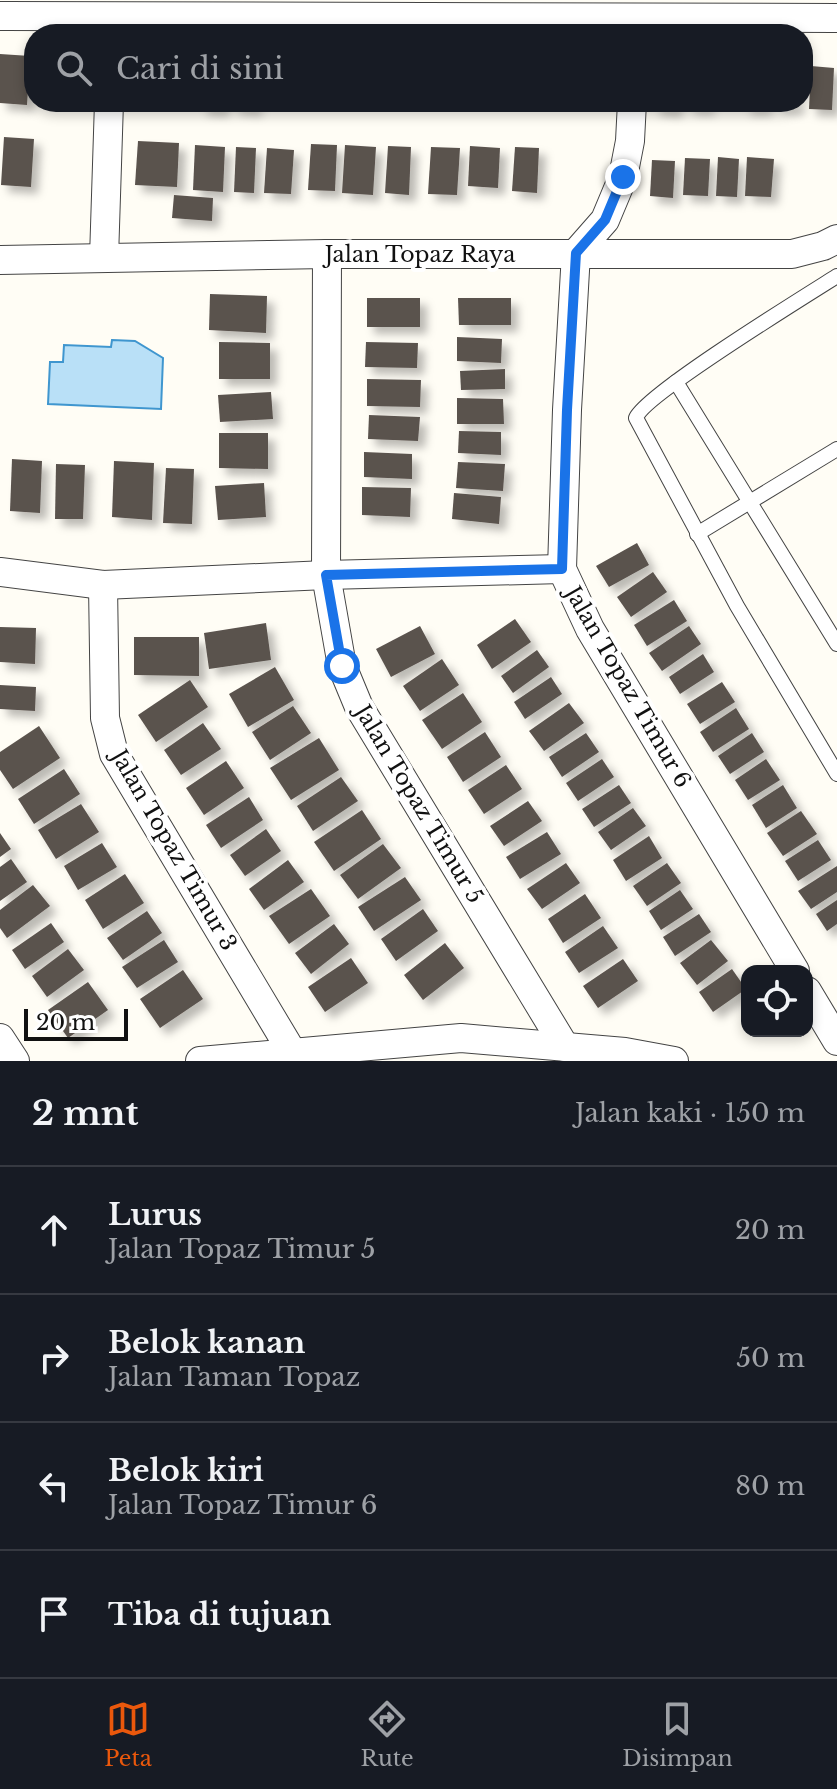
<!DOCTYPE html>
<html lang="id">
<meta charset="utf-8">
<style>
:root{--surface:#171b24;--page:#20242c;--text:#f1f3f6;--muted:#9ea1a6;--line:#363941;--accent:#ea580c}
body{margin:0;font-family:"Libre Baskerville",serif;background:var(--page);color:var(--text)}
.controls{position:absolute;right:24px;bottom:24px;display:grid;overflow:hidden;border-radius:16px;box-shadow:0 4px 12px #0003}
.controls button{width:72px;height:72px;display:grid;place-items:center;padding:0;border:0;border-bottom:2px solid var(--line);background:var(--surface);color:var(--text);font:40px sans-serif}
.scale{position:absolute;left:24px;bottom:20px;width:104px;box-sizing:border-box;padding-left:8px;border:4px solid #111;border-top:0;font-size:22px;line-height:28px;white-space:nowrap;color:#111;-webkit-text-stroke:6px #fff;paint-order:stroke}
.stop{position:absolute;width:24px;height:24px;margin:-18px;border:6px solid #1a73e8;border-radius:50%;background:#fff}
.stop.end{background:#1a73e8;border-color:#fff;box-shadow:0 2px 8px #0008}
.list{margin:0;padding:0;list-style:none}
h2{display:flex;justify-content:space-between;align-items:center;height:104px;margin:0;padding:0 32px;font-size:34px}
h2 small{font-size:26px;font-weight:400;color:var(--muted)}
.list li{display:grid;grid-template-columns:52px 1fr auto;gap:24px;align-items:center;box-sizing:border-box;height:128px;padding:0 32px;border-top:2px solid var(--line)}
.list b{display:block;font-size:30px;white-space:nowrap}
.list p{margin:0;font-size:26px;white-space:nowrap;color:var(--muted)}
.list em{font-size:26px;font-style:normal;color:var(--muted)}
.icon{flex:none;width:44px;height:44px;fill:none;stroke:currentColor;stroke-width:2;stroke-linecap:round;stroke-linejoin:round}
.map{position:relative;flex:none;width:837px;height:1061px;overflow:hidden}
.search{position:absolute;background:var(--surface);box-shadow:0 4px 12px #0003;left:24px;right:24px;top:24px;height:88px;display:flex;align-items:center;gap:20px;box-sizing:border-box;padding:0 28px;border-radius:32px;color:var(--muted);font-size:30px}
.sheet{height:616px;background:var(--surface)}
nav{display:flex;justify-content:space-around;align-items:center;box-sizing:border-box;height:112px;border-top:2px solid var(--line);background:var(--surface);font-size:22px;color:var(--muted)}
nav a{display:grid;justify-items:center;gap:4px}
nav .on{color:var(--accent)}
.map>svg:first-child{display:block}
.water{fill:#b9e0f7;stroke:#3f96cf;stroke-width:2}
.building{fill:#5a524d;filter:url(#shadow)}
.lines{fill:none;stroke-linecap:round;stroke-linejoin:round}
.service-casing{stroke:#444;stroke-width:16}
.minor-casing{stroke:#444;stroke-width:30}
.service{stroke:#fff;stroke-width:14}
.minor{stroke:#fff;stroke-width:28}
.route{stroke:#1a73e8;stroke-width:10}
.labels{text-anchor:middle;dominant-baseline:central;stroke-width:8;stroke-linejoin:round;paint-order:stroke}
.street-label{font-size:22px;fill:#111;stroke:#fff}
</style>
<div class="map">
<svg width="837" height="1061" viewBox="0 0 837 1061">
<defs>
<filter id="shadow"><feDropShadow dx="7" dy="7" stdDeviation="4" flood-color="#0004"/></filter>
</defs>
<rect width="100%" height="100%" fill="#fffdf5"/>
<path class="water" d="M112,340L135,341L163,358L161,409L48,404L50,362H63L64,345L111,347Z"/>
<g class="building">
<path d="M0,54L30,56L27,105L0,103Z"/>
<path d="M811,66L834,68L832,110L809,109Z"/>
<path d="M201,102H223L222,109L200,108Z"/>
<path d="M232,102H255V109L232,107Z"/>
<path d="M653,102H676L675,110L653,108Z"/>
<path d="M687,102H708L707,108L687,107Z"/>
<rect x="744" y="102" width="21" height="6"/>
<path d="M776,102H798L797,108L776,106Z"/>
<path d="M4,137L34,139L31,187L1,185Z"/>
<path d="M138,141L179,143L177,187L135,185Z"/>
<path d="M311,144L337,145L335,191L308,190Z"/>
<path d="M195,145L225,147L223,192L193,190Z"/>
<path d="M345,145L376,147L373,195L342,193Z"/>
<path d="M388,146L411,147L409,195L385,193Z"/>
<path d="M470,146L500,148L498,188L468,186Z"/>
<path d="M236,147L256,148L254,193L234,192Z"/>
<path d="M431,147L460,148L457,195L428,194Z"/>
<path d="M515,147L539,148L537,193L512,191Z"/>
<path d="M267,148L294,150L291,194L264,193Z"/>
<path d="M718,157L739,159L737,197L716,196Z"/>
<path d="M747,157L774,159L771,197L745,196Z"/>
<path d="M685,158L710,159L708,196L683,195Z"/>
<path d="M652,160L675,161L673,198L650,196Z"/>
<path d="M174,195L213,198L212,221L172,218Z"/>
<path d="M210,294L267,296L266,333L209,330Z"/>
<rect x="367" y="298" width="53" height="29"/>
<path d="M458,298H511V325H459Z"/>
<path d="M457,337L502,339L501,363L457,361Z"/>
<path d="M219,342L270,343V379H219Z"/>
<path d="M366,342L418,343L417,368L365,367Z"/>
<path d="M505,369V389L461,390L460,371Z"/>
<path d="M367,379L421,380L420,407L367,406Z"/>
<path d="M271,392L273,419L220,422L218,395Z"/>
<path d="M457,398L503,399L504,424H457Z"/>
<path d="M369,415L420,417L418,441L368,439Z"/>
<path d="M459,431L501,432V455L458,453Z"/>
<path d="M219,433H268V469L219,468Z"/>
<path d="M364,452L412,454V479L364,477Z"/>
<path d="M12,459L42,461L40,513L10,511Z"/>
<path d="M114,461L154,463L152,520L112,517Z"/>
<path d="M458,462L505,464L503,491L456,488Z"/>
<path d="M56,464L85,465L83,519H55Z"/>
<path d="M166,468L194,469L192,524L163,523Z"/>
<path d="M264,483L266,517L218,520L215,486Z"/>
<path d="M362,487L411,488L410,517L362,515Z"/>
<path d="M454,493L501,497L499,524L452,519Z"/>
<path d="M637,543L649,565L609,587L596,566Z"/>
<path d="M653,572L667,592L631,617L617,597Z"/>
<path d="M674,600L687,621L647,646L634,625Z"/>
<path d="M515,619L531,642L492,669L477,645Z"/>
<path d="M266,623L271,660L209,669L204,633Z"/>
<path d="M420,626L435,654L391,677L376,649Z"/>
<path d="M689,626L701,644L662,671L649,653Z"/>
<path d="M0,627L36,628L35,664L0,662Z"/>
<path d="M134,637H199V676L134,675Z"/>
<path d="M537,650L549,667L513,693L501,676Z"/>
<path d="M703,654L714,672L680,694L669,677Z"/>
<path d="M442,659L459,685L420,711L403,686Z"/>
<path d="M275,667L294,700L248,727L229,694Z"/>
<path d="M551,677L562,694L525,719L514,702Z"/>
<path d="M190,680L208,707L156,742L138,715Z"/>
<path d="M722,682L735,702L700,724L687,704Z"/>
<path d="M0,685L36,687L35,711L0,709Z"/>
<path d="M463,693L482,722L442,749L422,720Z"/>
<path d="M569,703L584,723L544,751L529,731Z"/>
<path d="M293,706L311,733L270,760L252,732Z"/>
<path d="M736,708L749,729L713,752L700,732Z"/>
<path d="M203,723L221,749L181,775L164,750Z"/>
<path d="M39,726L60,758L13,789L0,770V752Z"/>
<path d="M485,732L501,757L463,782L447,757Z"/>
<path d="M586,733L599,752L562,777L549,757Z"/>
<path d="M752,733L764,752L730,774L718,756Z"/>
<path d="M319,738L339,770L291,800L270,768Z"/>
<path d="M602,759L614,777L578,801L566,783Z"/>
<path d="M766,759L780,780L748,800L735,780Z"/>
<path d="M226,761L244,788L204,815L186,788Z"/>
<path d="M506,765L522,789L484,814L468,790Z"/>
<path d="M64,769L80,794L34,824L18,799Z"/>
<path d="M341,777L358,801L313,831L297,806Z"/>
<path d="M619,785L631,803L594,827L582,809Z"/>
<path d="M783,785L797,808L766,828L752,805Z"/>
<path d="M249,797L263,820L221,848L206,825Z"/>
<path d="M528,801L542,821L504,846L490,826Z"/>
<path d="M81,804L99,832L56,859L38,830Z"/>
<path d="M633,808L646,826L611,850L598,832Z"/>
<path d="M362,810L381,839L334,871L314,842Z"/>
<path d="M801,811L817,834L783,856L767,833Z"/>
<path d="M266,829L281,851L245,876L230,855Z"/>
<path d="M547,832L561,854L520,879L506,857Z"/>
<path d="M0,833L11,849L0,857Z"/>
<path d="M649,836L662,858L626,881L613,860Z"/>
<path d="M818,840L831,860L798,881L785,861Z"/>
<path d="M102,843L117,867L78,890L64,866Z"/>
<path d="M383,844L401,868L358,899L340,875Z"/>
<path d="M11,859L27,882L0,901V867Z"/>
<path d="M288,860L304,882L264,910L249,889Z"/>
<path d="M566,863L580,883L542,909L527,889Z"/>
<path d="M667,863L681,883L647,906L633,886Z"/>
<path d="M837,866V892L811,909L798,891Z"/>
<path d="M125,874L144,903L103,929L85,900Z"/>
<path d="M405,877L421,900L374,931L358,907Z"/>
<path d="M33,885L50,906L7,938L0,928V910Z"/>
<path d="M311,889L330,916L289,944L269,916Z"/>
<path d="M680,890L693,909L661,930L649,911Z"/>
<path d="M585,894L601,918L563,943L548,919Z"/>
<path d="M837,900V924L827,931L816,914Z"/>
<path d="M423,909L438,931L396,961L381,939Z"/>
<path d="M147,911L162,933L123,960L107,938Z"/>
<path d="M699,914L711,932L675,956L663,937Z"/>
<path d="M51,923L64,942L25,969L12,950Z"/>
<path d="M334,924L349,944L311,974L295,953Z"/>
<path d="M603,926L618,948L579,973L565,952Z"/>
<path d="M164,940L178,962L137,988L122,967Z"/>
<path d="M711,940L728,961L697,985L680,963Z"/>
<path d="M445,943L464,968L423,1000L404,975Z"/>
<path d="M68,949L84,970L47,997L32,976Z"/>
<path d="M351,958L368,983L325,1012L308,987Z"/>
<path d="M623,959L638,981L598,1008L583,986Z"/>
<path d="M732,969L746,989L713,1012L699,992Z"/>
<path d="M183,970L203,999L160,1028L140,999Z"/>
<path d="M88,982L108,1010L68,1038L48,1010Z"/>
</g>
<g class="lines">
<defs>
<g id="service">
<path d="M837,276C807,295 643,396 636,418L737,606L837,774"/>
<path d="M676,382L837,644"/>
<path d="M697,534L837,449"/>
</g>
<g id="minor">
<path d="M0,16L837,18"/>
<path d="M632,102L630,141L623,177L605,220L576,253L567,410L562,569L590,629L795,971"/>
<path d="M327,254L326,575L342,666L359,707L565,1047"/>
<path d="M104,258L109,102"/>
<path d="M0,260L327,254H792L823,246L837,239"/>
<path d="M0,572L103,585L326,575L562,569"/>
<path d="M103,585L105,718L114,754L292,1052"/>
<path d="M807,991L837,1041"/>
<path d="M0,1038L15,1061"/>
<path d="M200,1061L461,1038L625,1052L674,1061"/>
</g>
</defs>
<use href="#service" class="service-casing"/>
<use href="#minor" class="minor-casing"/>
<use href="#service" class="service"/>
<use href="#minor" class="minor"/>
</g>
<g class="lines">
<path class="route" d="M342,666L326,575L562,569L567,410L576,253L605,220L623,177"/>
</g>
<g class="labels">
<g class="street-label">
<text x="420" y="254">Jalan Topaz Raya</text>
<text transform="translate(628 687) rotate(60)">Jalan Topaz Timur 6</text>
<text transform="translate(419 804) rotate(59)">Jalan Topaz Timur 5</text>
<text transform="translate(174 850) rotate(60)">Jalan Topaz Timur 3</text>
</g>
</g>
</svg>
<div class="controls">
<button><svg class="icon" aria-label="locate" viewBox="0 0 24 24"><circle cx="12" cy="12" r="6"/><path d="M12 2v4M12 18v4M2 12h4M18 12h4"/></svg></button>
</div>
<div class="scale">20 m</div>
<div class="stop" style="left:342px;top:666px"></div>
<div class="stop end" style="left:623px;top:177px"></div>
<div class="search"><svg class="icon" aria-label="search" viewBox="0 0 24 24"><circle cx="10" cy="10" r="6"/><path d="M15 15l6 6"/></svg>Cari di sini</div>
</div>
<section class="sheet">
<h2>2 mnt<small>Jalan kaki · 150 m</small></h2>
<ul class="list">
<li><svg class="icon" aria-label="ahead" viewBox="0 0 24 24"><path d="M12 20V5M6 11l6-6 6 6"/></svg><div><b>Lurus</b><p>Jalan Topaz Timur 5</p></div><em>20 m</em></li>
<li><svg class="icon" aria-label="right" viewBox="0 0 24 24"><path d="M7 20v-9h11M14 6l5 5-5 5"/></svg><div><b>Belok kanan</b><p>Jalan Taman Topaz</p></div><em>50 m</em></li>
<li><svg class="icon" aria-label="left" viewBox="0 0 24 24"><path d="M17 20v-9H6M10 6l-5 5 5 5"/></svg><div><b>Belok kiri</b><p>Jalan Topaz Timur 6</p></div><em>80 m</em></li>
<li><svg class="icon" aria-label="arrive" viewBox="0 0 24 24"><path d="M6 21V4h12l-3 4 3 4H6"/></svg><div><b>Tiba di tujuan</b></div></li>
</ul>
</section>
<nav>
<a class="on"><svg class="icon" aria-label="map" viewBox="0 0 24 24"><path d="M3 6l6-2 6 2 6-2v14l-6 2-6-2-6 2zM9 4v14M15 6v14"/></svg>Peta</a>
<a><svg class="icon" aria-label="directions" viewBox="0 0 24 24"><path d="M12 3l9 9-9 9-9-9zM9 14v-3h6M13 9l2 2-2 2"/></svg>Rute</a>
<a><svg class="icon" aria-label="saved" viewBox="0 0 24 24"><path d="M7 4h10v16l-5-4-5 4z"/></svg>Disimpan</a>
</nav>
